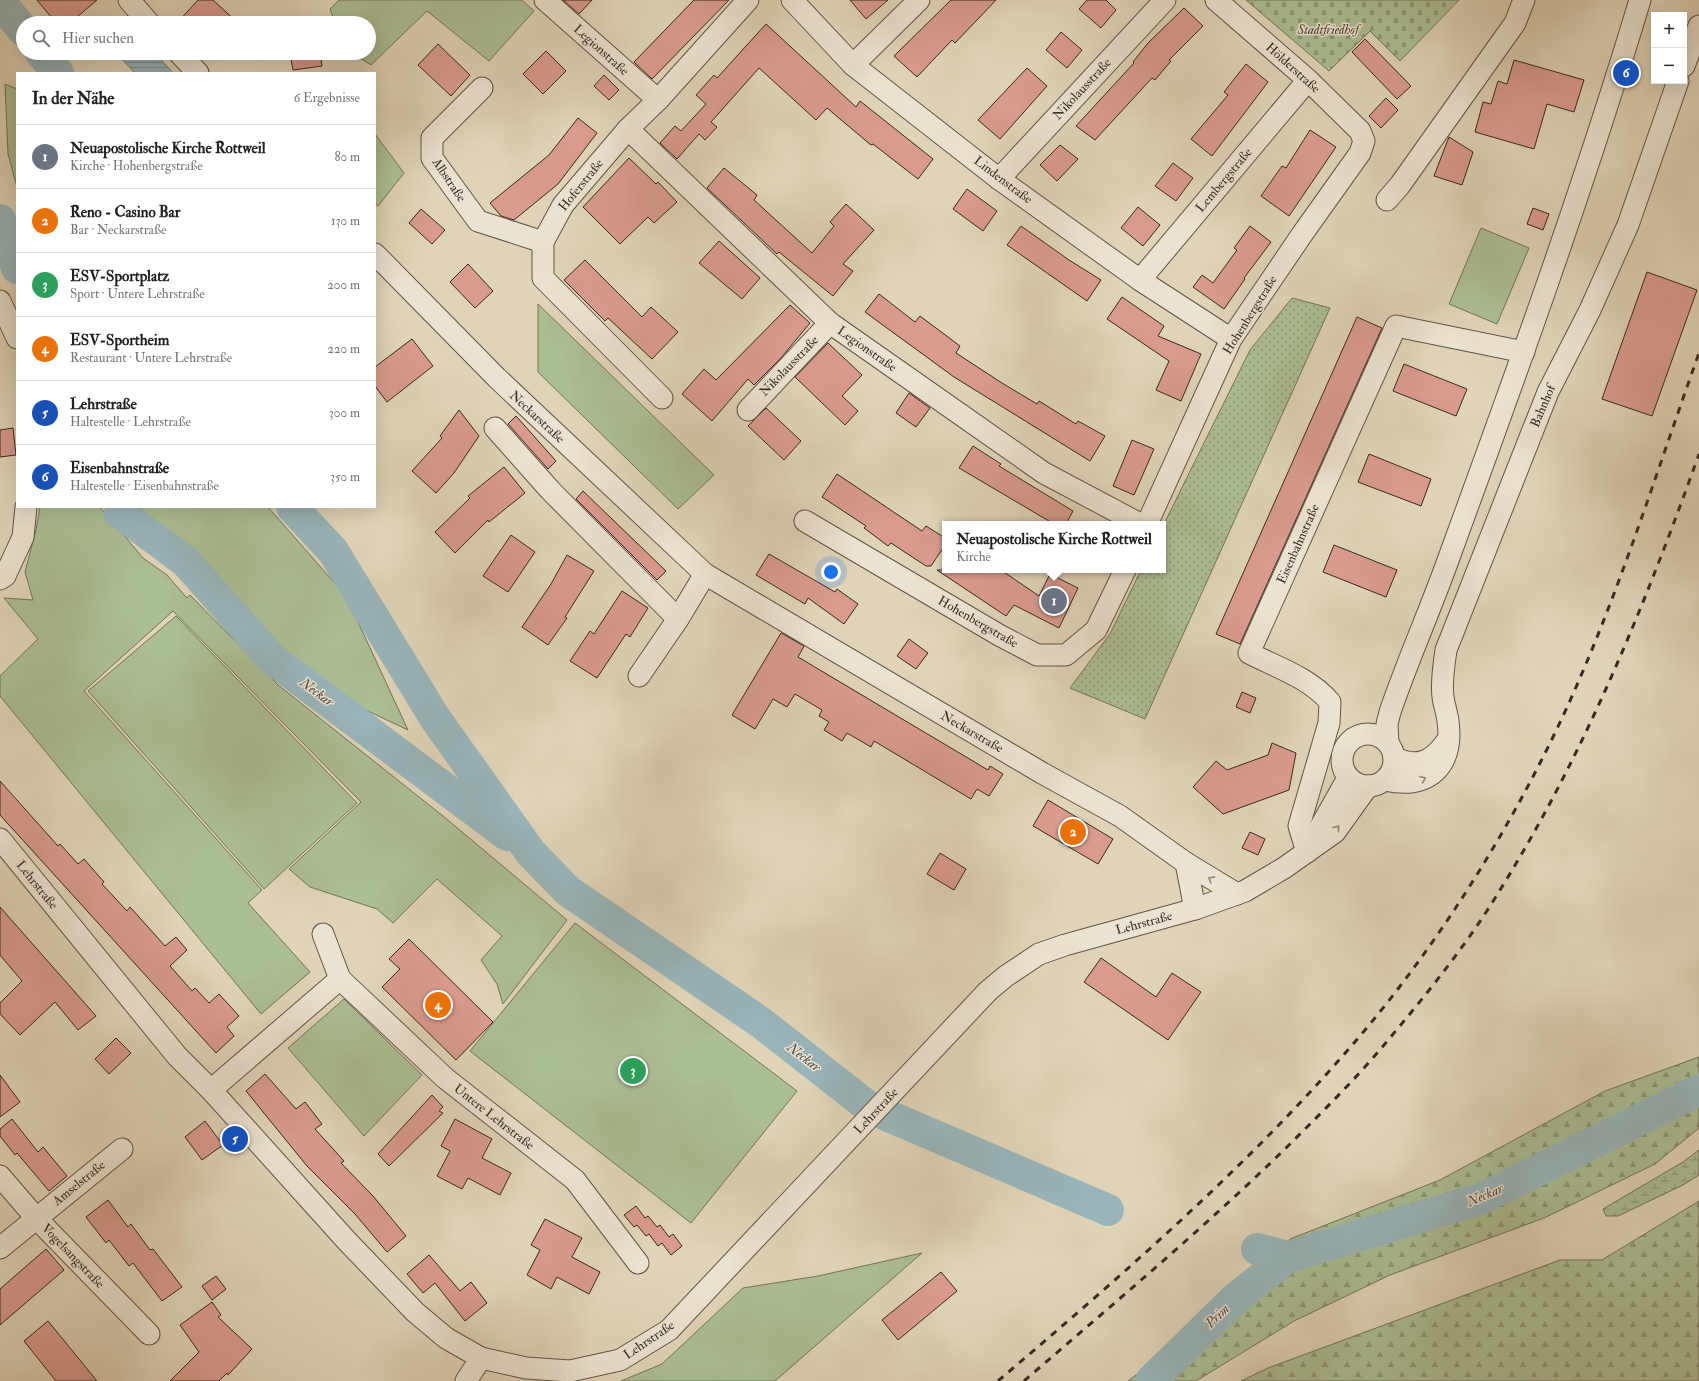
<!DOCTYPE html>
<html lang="de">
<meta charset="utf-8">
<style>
:root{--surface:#fff;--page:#f6f6f6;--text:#202124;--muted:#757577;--line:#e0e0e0;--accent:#8f2418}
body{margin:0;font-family:"IM FELL Double Pica",serif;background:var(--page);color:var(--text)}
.controls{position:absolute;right:12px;top:12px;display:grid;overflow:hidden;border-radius:0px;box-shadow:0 4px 16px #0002}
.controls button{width:36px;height:36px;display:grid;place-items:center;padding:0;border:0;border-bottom:1px solid var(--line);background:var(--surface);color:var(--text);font:20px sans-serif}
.you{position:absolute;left:831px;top:572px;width:14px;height:14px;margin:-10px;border:3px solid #fff;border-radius:50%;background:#1a73e8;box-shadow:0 0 0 6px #1a73e833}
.badge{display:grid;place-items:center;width:26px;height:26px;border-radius:50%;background:var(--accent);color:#fff;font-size:13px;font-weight:700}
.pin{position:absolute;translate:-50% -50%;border:2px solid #fff;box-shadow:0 1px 4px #0006}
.popup{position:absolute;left:942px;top:521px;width:224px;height:52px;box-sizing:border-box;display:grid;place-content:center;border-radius:0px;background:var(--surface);filter:drop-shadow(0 1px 3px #0005);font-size:13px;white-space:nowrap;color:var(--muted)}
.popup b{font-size:15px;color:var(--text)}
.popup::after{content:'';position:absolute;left:50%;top:100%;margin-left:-8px;border:8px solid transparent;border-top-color:var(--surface)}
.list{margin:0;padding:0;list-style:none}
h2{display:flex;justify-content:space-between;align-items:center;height:52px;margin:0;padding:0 16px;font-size:17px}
h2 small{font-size:13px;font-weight:400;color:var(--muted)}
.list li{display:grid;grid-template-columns:26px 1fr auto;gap:12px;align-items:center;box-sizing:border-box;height:64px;padding:0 16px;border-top:1px solid var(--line)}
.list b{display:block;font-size:15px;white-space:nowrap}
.list p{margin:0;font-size:13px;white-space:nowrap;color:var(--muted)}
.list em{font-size:13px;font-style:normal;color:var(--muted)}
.icon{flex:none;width:22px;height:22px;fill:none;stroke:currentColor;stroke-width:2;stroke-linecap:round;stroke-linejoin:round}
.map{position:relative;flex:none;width:1699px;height:1381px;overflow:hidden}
.search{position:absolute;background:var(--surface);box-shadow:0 4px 16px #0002;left:16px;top:16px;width:360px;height:44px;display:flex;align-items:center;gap:10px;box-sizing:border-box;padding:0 14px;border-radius:22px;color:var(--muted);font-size:15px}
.panel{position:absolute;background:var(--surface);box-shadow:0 4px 16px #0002;left:16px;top:72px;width:360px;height:436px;border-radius:0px}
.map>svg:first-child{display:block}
.grass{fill:#acbe94;stroke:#73745a}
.forest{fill:url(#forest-firs);stroke:#73745a}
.wetland{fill:url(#wetland-marsh);stroke:#73745a}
.cemetery{fill:url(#cemetery-stones);stroke:#73745a}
.park{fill:url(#park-dots);stroke:#73745a}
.water{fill:url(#water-rules);stroke:#737d7c}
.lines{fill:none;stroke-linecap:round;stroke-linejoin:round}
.river{stroke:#99b5ba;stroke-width:32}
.building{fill:#d99b8e;stroke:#3a2920}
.street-casing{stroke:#645446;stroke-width:23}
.street{stroke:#ebe3d1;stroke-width:21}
.rail{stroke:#3a2920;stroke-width:3;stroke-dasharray:7 7;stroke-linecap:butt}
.oneway{stroke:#928678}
.labels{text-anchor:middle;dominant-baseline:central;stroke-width:3;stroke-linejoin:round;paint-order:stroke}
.park-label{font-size:13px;font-style:italic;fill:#514737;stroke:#ebe3d1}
.street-label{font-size:13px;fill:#3a2920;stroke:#ebe3d1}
.water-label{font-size:14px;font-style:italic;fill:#524c46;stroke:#ebe3d1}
</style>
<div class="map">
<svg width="1699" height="1381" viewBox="0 0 1699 1381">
<defs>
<pattern id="forest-firs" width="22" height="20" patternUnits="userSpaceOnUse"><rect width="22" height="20" fill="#acbe94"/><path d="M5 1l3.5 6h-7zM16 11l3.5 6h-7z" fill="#8d9a78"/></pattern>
<pattern id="wetland-marsh" width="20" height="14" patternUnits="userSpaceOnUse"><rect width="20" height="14" fill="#acbe94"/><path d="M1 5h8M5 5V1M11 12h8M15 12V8" fill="none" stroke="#8d9a78"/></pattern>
<pattern id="cemetery-stones" width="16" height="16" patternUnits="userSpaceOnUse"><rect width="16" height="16" fill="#acbe94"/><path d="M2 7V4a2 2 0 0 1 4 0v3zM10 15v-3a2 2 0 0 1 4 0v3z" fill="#8d9a78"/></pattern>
<pattern id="park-dots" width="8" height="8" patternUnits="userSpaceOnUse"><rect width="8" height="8" fill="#acbe94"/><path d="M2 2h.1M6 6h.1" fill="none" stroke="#8d9a78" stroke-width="1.8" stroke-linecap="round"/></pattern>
<pattern id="water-rules" width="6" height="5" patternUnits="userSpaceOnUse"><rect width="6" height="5" fill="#99b5ba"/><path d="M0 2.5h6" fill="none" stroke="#7e9397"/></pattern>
</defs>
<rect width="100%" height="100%" fill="#e0d4b8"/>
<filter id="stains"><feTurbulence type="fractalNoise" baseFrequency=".005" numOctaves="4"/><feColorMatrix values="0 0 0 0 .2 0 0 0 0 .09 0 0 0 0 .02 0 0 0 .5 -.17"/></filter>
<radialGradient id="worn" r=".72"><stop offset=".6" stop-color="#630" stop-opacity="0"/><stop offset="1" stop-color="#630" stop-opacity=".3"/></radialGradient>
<g class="grass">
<path d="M339,0H522L534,11L489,61L427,11L371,65L352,53H369V23H335L330,9Z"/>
<path d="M5,84L17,89V187L8,154Z"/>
<path d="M375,134L404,173L378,206L375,204Z"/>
<path d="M1481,228L1529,248L1497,324L1449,304Z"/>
<path d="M538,304L714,475L678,509L538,372Z"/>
<path d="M40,507H100L143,558L167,575L187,598L190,595L278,685L443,816L567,920L503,1004L497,984L481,960L502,936L437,879L393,923L377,909L310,887L289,869L361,802L173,611L84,691L262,890L248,903L310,972L261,1014L0,696V676L38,639L4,598L33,600L25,572L36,530Z"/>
<path d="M140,507H268L346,596L408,730L353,704L294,663L244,610L145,516Z"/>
<path d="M176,616L357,803L264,889L88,691Z"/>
<path d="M575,923L797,1091L691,1223L470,1051Z"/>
<path d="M344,999L422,1075L364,1136L288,1048Z"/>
<path d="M922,1253L775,1381H621L662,1364L743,1288L818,1276Z"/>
</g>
<g class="forest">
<path d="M1699,1057V1128L1655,1164L1544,1218L1390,1275L1294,1321L1196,1381H1128L1255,1282L1290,1239L1440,1180L1605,1091Z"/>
<path d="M1699,1201V1381H1241L1268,1368L1560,1260H1602Z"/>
</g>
<path class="wetland" d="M1699,1150V1175L1683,1185L1618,1216H1606L1603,1209L1683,1162Z"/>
<path class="cemetery" d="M1246,0H1459L1400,61L1370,31L1329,71Z"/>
<path class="park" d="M1292,298L1330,308L1145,719L1070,688L1110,634L1141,570H1163V526L1250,350Z"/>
<path class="water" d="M116,53H155L173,73H135Z"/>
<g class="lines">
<g class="river">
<path d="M0,2L23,30"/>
<path d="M41,53L58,73"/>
<path d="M0,220L17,268"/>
<path d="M292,507L333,551L435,718L531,853L568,891L760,1022L870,1108L1108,1210"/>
<path d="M120,513L186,562L272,659L507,835"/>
<path d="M1257,1249L1288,1257L1480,1199L1699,1090"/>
<path d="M1151,1381L1237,1297L1288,1257"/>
</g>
</g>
<g class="building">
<path d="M37,0H97L70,23H56Z"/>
<path d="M198,0H213L238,23H177Z"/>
<path d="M563,0H592L579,14Z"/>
<path d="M694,0H729L652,79L634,62Z"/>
<path d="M850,0H888L866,19Z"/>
<path d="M951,0H996L955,43L952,40L917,77L894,56Z"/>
<path d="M1087,0H1106L1116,10L1101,28L1079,9Z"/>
<path d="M1184,8L1203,26L1169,60L1171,61L1155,80L1152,78L1095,140L1076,126L1134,63L1133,62L1148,43Z"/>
<path d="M766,24L856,107L860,101L933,159L918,179L873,144L871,145L827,108L816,120L759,68L711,122L717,127L705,140L699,134L677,159L660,143L675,126L681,131L706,104L696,95L714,75L717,78Z"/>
<path d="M1061,32L1082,50L1067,68L1046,50Z"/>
<path d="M1365,39L1411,86L1397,99L1352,52Z"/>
<path d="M438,44L470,75L451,96L418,65Z"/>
<path d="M546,51L566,71L543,94L523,74Z"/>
<path d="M290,53H320L322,66L293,70Z"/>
<path d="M1514,60L1584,80L1574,112L1547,104L1534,149L1475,132L1483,102L1491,104L1498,81L1507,84Z"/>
<path d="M1246,64L1268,82L1212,156L1191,139L1228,95L1224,92Z"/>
<path d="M1027,68L1047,86L1000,139L978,120Z"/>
<path d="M604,75L619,90L609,100L594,86Z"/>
<path d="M1386,98L1398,110L1381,128L1369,116Z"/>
<path d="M578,118L597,133L558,184L514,220L501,216L490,203L549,155Z"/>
<path d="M1310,130L1336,147L1289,216L1261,196L1282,166L1286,168Z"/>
<path d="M1449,137L1473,152L1462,185L1434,176Z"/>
<path d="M1060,145L1078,159L1057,181L1040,165Z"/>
<path d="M629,158L656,184L658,182L677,202L654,223L648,217L620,244L583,207Z"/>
<path d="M1173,163L1193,178L1176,201L1155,186Z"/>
<path d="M724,168L757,195L754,200L812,253L834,226L830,222L846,204L874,230L843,264L853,271L833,296L779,252L777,254L707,188Z"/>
<path d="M967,189L997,211L983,231L953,209Z"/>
<path d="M1138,207L1160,225L1143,246L1121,228Z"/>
<path d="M1533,208L1549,214L1543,230L1527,224Z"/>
<path d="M421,209L445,230L432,244L409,223Z"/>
<path d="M1021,226L1069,260L1101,280L1087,301L1007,245Z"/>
<path d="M1250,226L1271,242L1244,278L1245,279L1224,309L1193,287L1202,275L1213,283L1237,250L1234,248Z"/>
<path d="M719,241L760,278L742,299L699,263Z"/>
<path d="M585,260L642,317L651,307L678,332L652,359L608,318L605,321L564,280Z"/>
<path d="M468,264L493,291L475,308L450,282Z"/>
<path d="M1647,272L1697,290L1652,416L1602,399Z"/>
<path d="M879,294L915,322L920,316L960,346L956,353L1002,383L1037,404L1039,401L1076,424L1078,421L1105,436L1090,461L954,377L865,312Z"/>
<path d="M1122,297L1164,326L1158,336L1201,354L1181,401L1156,390L1169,361L1107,319Z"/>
<path d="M790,305L810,323L781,358L754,385L748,379L712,421L682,394L704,369L716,380Z"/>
<path d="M1357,317L1382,328L1240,644L1216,634Z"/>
<path d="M412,339L433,366L387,402L375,386V367Z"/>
<path d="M828,343L862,375L842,396L858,411L845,425L795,377Z"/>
<path d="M1404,364L1467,389L1456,416L1393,391Z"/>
<path d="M909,393L930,408L916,427L896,413Z"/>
<path d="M766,408L801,441L784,460L748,426Z"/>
<path d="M459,410L479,436L454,473L436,493L412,471L442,438L440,436Z"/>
<path d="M516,416L556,461L548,469L508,424Z"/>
<path d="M13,428L16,455L0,457V430Z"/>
<path d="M1132,440L1154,449L1134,495L1113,486Z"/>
<path d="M973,446L1001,464L999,466L1073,511L1066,524H1054L959,468Z"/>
<path d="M1369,454L1431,479L1421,506L1358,482Z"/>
<path d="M504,467L525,493L489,522L488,520L455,553L435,532L470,498L468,496Z"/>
<path d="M837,474L922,531L926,526L945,538V545L931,566H926L891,543L888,546L864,528L866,526L822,497Z"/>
<path d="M583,491L666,571L657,580L576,499Z"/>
<path d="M511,535L535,552L508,592L483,576Z"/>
<path d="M1334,545L1397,570L1386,597L1323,572Z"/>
<path d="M769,554L835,592L837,589L858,604L844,624L808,598L805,604L756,575Z"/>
<path d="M567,555L594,571L565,617L567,618L548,645L522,627L551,584Z"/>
<path d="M937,570H1001L1039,596L1050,574L1078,588L1059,628L1014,605L1006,616Z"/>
<path d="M622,591L648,608L630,637L626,634L597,678L570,661L590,631L594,634Z"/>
<path d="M781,633L804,646L798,657L988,770L990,766L1003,774L989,796L977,789L971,799L874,741L871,747L847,733L842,741L824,730L829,722L819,716L822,710L795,694L787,707L773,699L755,729L732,715Z"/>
<path d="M909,639L928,653L916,669L897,656Z"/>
<path d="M1242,692L1256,698L1250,713L1236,707Z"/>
<path d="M1272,743L1296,753L1289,790L1223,814L1193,787L1216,761L1227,770L1268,755Z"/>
<path d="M0,781L58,846L60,844L78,864L84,859L104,882L102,884L127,911L130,907L165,946L176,937L187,950L170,966L192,991L195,988L209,1003L219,994L239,1016L227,1027L234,1036L216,1053L0,815Z"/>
<path d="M1048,800L1113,839L1098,864L1033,826Z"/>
<path d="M1250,832L1265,839L1258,855L1242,848Z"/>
<path d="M940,853L966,869L954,890L927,874Z"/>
<path d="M0,907L96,1016L78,1030L55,1002L20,1035L0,1014V1003L22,981L0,955Z"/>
<path d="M409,939L493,1022L456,1060L382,987L400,969L389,959Z"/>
<path d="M1101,958L1156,997L1172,973L1201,992L1168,1040L1084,982Z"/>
<path d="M116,1038L131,1053L109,1074L95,1059Z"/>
<path d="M265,1074L296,1109L305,1102L322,1124L315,1129L344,1161L341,1163L373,1196L406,1236L387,1252L355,1214L307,1166L246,1091Z"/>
<path d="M0,1075L20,1102L0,1117Z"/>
<path d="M432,1095L443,1107L439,1111L443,1113L389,1166L378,1154Z"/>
<path d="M12,1119L38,1152L43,1147L67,1176L49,1191L17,1153L15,1155L0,1136V1129Z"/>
<path d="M455,1119L492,1139L482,1158L511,1173L500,1195L468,1178L462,1189L437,1176L450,1151L441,1146Z"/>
<path d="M205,1121L223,1145L202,1160L185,1137Z"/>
<path d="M108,1200L128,1227L131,1224L150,1250L153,1249L182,1287L162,1301L133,1263L129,1266L109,1240L106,1243L86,1217Z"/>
<path d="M636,1206L645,1218L648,1216L657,1227L660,1225L669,1237L673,1234L682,1246L671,1255L662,1243L658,1246L649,1234L646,1236L637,1225L634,1227L624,1215Z"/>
<path d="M545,1219L582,1238L572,1257L600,1272L589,1294L557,1277L551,1289L527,1275L540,1250L531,1245Z"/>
<path d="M46,1249L64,1270L0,1325V1289Z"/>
<path d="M429,1255L460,1291L471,1282L487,1303L465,1321L435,1283L423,1293L407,1274Z"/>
<path d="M941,1272L957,1291L898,1340L882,1320Z"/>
<path d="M216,1276L226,1289L212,1300L202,1286Z"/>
<path d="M212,1302L221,1315L218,1317L252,1349L228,1375L227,1373L219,1381H170L199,1352L180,1325Z"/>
<path d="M48,1321L97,1381H56L24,1341Z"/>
</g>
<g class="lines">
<defs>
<g id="street">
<path d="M129,0L149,23"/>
<path d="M545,0L658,100"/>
<path d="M792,0L853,65L999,179L1140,280L1231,339"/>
<path d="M179,53L198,73"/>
<path d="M853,65L919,0"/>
<path d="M1684,66L1699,26"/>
<path d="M482,88L432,138V158L478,221L543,242"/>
<path d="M628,129L830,323L1044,473L1140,524"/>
<path d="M999,179L1165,0"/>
<path d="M1387,200L1400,185L1515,23L1524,0"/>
<path d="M375,254L497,378L705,574L1042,773L1120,816L1186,863L1237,894"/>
<path d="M1140,280L1308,80"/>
<path d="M0,301L17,338"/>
<path d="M662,398L543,278V242L563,205L628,129L658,100L748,0"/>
<path d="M748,410L830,323"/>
<path d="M495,428L550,490L678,619"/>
<path d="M805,521L999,635L1037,655H1066L1096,630L1125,570"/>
<path d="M1147,524L1231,339L1303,233L1360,153L1364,141L1360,131L1308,80L1216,0"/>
<path d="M0,579L5,576L23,537L26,507"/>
<path d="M639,676L678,619L705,574"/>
<circle cx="1368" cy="760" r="26"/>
<path d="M1388,743L1387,724L1390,712C1407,662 1429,613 1447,563C1515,377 1583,190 1640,0"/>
<path d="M1394,757C1416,769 1432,762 1446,742"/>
<path d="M1385,780C1429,790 1454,766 1448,721C1447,713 1444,705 1443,697C1441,681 1444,665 1446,650L1548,392L1590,310L1628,225L1678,81"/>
<path d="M0,839L177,1056L211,1090L346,1240L415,1312L446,1338L481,1358L526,1368L570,1371L620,1360L669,1330L988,991L1006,976L1039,954L1065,945L1195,909L1245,891L1284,868L1335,832L1368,786"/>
<path d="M1308,849L1348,778"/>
<path d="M1307,852L1299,826L1329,723L1330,702C1310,678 1276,667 1249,653L1396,326L1524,352"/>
<path d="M1186,863L1195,909"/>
<path d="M323,934L340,979"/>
<path d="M211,1090L340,979L445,1078L575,1180L638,1263"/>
<path d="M0,1176L36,1218L149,1334"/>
<path d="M0,1248L122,1149"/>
<path d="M466,1381L481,1358"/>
</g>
</defs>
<use href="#street" class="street-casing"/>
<use href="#street" class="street"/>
<g class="rail">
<path d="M998,1381C1127,1271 1261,1155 1370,1024C1436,944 1493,855 1540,763C1607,633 1650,490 1699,353"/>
<path d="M1024,1381C1113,1304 1203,1229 1287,1147C1320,1114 1354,1081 1384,1045C1425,996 1467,945 1500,890C1585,753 1645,605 1699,454"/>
</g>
</g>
<defs><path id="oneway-chevron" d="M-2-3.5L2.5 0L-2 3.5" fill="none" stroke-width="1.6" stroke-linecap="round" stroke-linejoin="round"/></defs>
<g class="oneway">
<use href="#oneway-chevron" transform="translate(1423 779) rotate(-21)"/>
<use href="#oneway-chevron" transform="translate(1337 828) rotate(-52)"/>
<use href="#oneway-chevron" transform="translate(1211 879) rotate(-147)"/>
</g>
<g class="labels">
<g class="park-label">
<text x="1328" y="30">Stadtfriedhof</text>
</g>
<g class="street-label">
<text transform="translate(601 50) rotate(42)">Legionstraße</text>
<text transform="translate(1293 68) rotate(42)">Hölderstraße</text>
<text transform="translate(1082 89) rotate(-47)">Nikolausstraße</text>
<text transform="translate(449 180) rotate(56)">Albstraße</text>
<text transform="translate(1003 180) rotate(37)">Lindenstraße</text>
<text transform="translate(1224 180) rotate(-50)">Lembergstraße</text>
<text transform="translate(581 185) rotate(-51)">Hoferstraße</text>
<text transform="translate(1250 315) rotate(-58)">Hohenbergstraße</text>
<text transform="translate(867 349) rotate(35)">Legionstraße</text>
<text transform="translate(789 366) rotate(-46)">Nikolausstraße</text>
<text transform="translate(1543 406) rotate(-67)">Bahnhof</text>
<text transform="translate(537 417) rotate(43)">Neckarstraße</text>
<text transform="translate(1298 544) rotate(-66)">Eisenbahnstraße</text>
<text transform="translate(978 622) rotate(30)">Hohenbergstraße</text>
<text transform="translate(972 732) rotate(30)">Neckarstraße</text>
<text transform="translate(37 885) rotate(51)">Lehrstraße</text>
<text transform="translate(1144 923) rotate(-15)">Lehrstraße</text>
<text transform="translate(876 1111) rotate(-47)">Lehrstraße</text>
<text transform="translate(494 1117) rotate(38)">Untere Lehrstraße</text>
<text transform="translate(79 1183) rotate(-39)">Amselstraße</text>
<text transform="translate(73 1256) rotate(46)">Vogelsangstraße</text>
<text transform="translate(649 1340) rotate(-34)">Lehrstraße</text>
</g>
<g class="water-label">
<text transform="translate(317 692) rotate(37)">Neckar</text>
<text transform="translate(804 1057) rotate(38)">Neckar</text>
<text transform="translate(1485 1195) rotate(-23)">Neckar</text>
<text transform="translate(1217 1316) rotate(-44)">Prim</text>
</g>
</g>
<rect width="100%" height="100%" filter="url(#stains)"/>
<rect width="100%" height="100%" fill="url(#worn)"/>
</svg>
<div class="controls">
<button>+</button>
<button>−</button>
</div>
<div class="you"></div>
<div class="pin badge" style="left:1054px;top:601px;background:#6b7280">1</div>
<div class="popup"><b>Neuapostolische Kirche Rottweil</b>Kirche</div>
<div class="pin badge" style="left:1073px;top:832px;background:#e8710a">2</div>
<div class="pin badge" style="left:633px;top:1071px;background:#2e9e5b">3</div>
<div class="pin badge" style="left:438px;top:1005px;background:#e8710a">4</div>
<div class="pin badge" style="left:235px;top:1139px;background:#1a4fb4">5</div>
<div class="pin badge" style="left:1626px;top:73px;background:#1a4fb4">6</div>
<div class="search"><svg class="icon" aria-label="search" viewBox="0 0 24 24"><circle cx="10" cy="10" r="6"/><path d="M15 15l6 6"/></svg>Hier suchen</div>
<section class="panel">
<h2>In der Nähe<small>6 Ergebnisse</small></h2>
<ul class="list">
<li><span class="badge" style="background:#6b7280">1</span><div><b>Neuapostolische Kirche Rottweil</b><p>Kirche · Hohenbergstraße</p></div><em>80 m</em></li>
<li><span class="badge" style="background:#e8710a">2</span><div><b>Reno - Casino Bar</b><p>Bar · Neckarstraße</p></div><em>130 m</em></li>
<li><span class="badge" style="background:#2e9e5b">3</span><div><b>ESV-Sportplatz</b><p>Sport · Untere Lehrstraße</p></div><em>200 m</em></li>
<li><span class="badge" style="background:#e8710a">4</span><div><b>ESV-Sportheim</b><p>Restaurant · Untere Lehrstraße</p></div><em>220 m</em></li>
<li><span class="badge" style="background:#1a4fb4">5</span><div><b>Lehrstraße</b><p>Haltestelle · Lehrstraße</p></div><em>300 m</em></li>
<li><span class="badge" style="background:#1a4fb4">6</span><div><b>Eisenbahnstraße</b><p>Haltestelle · Eisenbahnstraße</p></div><em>350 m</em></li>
</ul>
</section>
</div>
